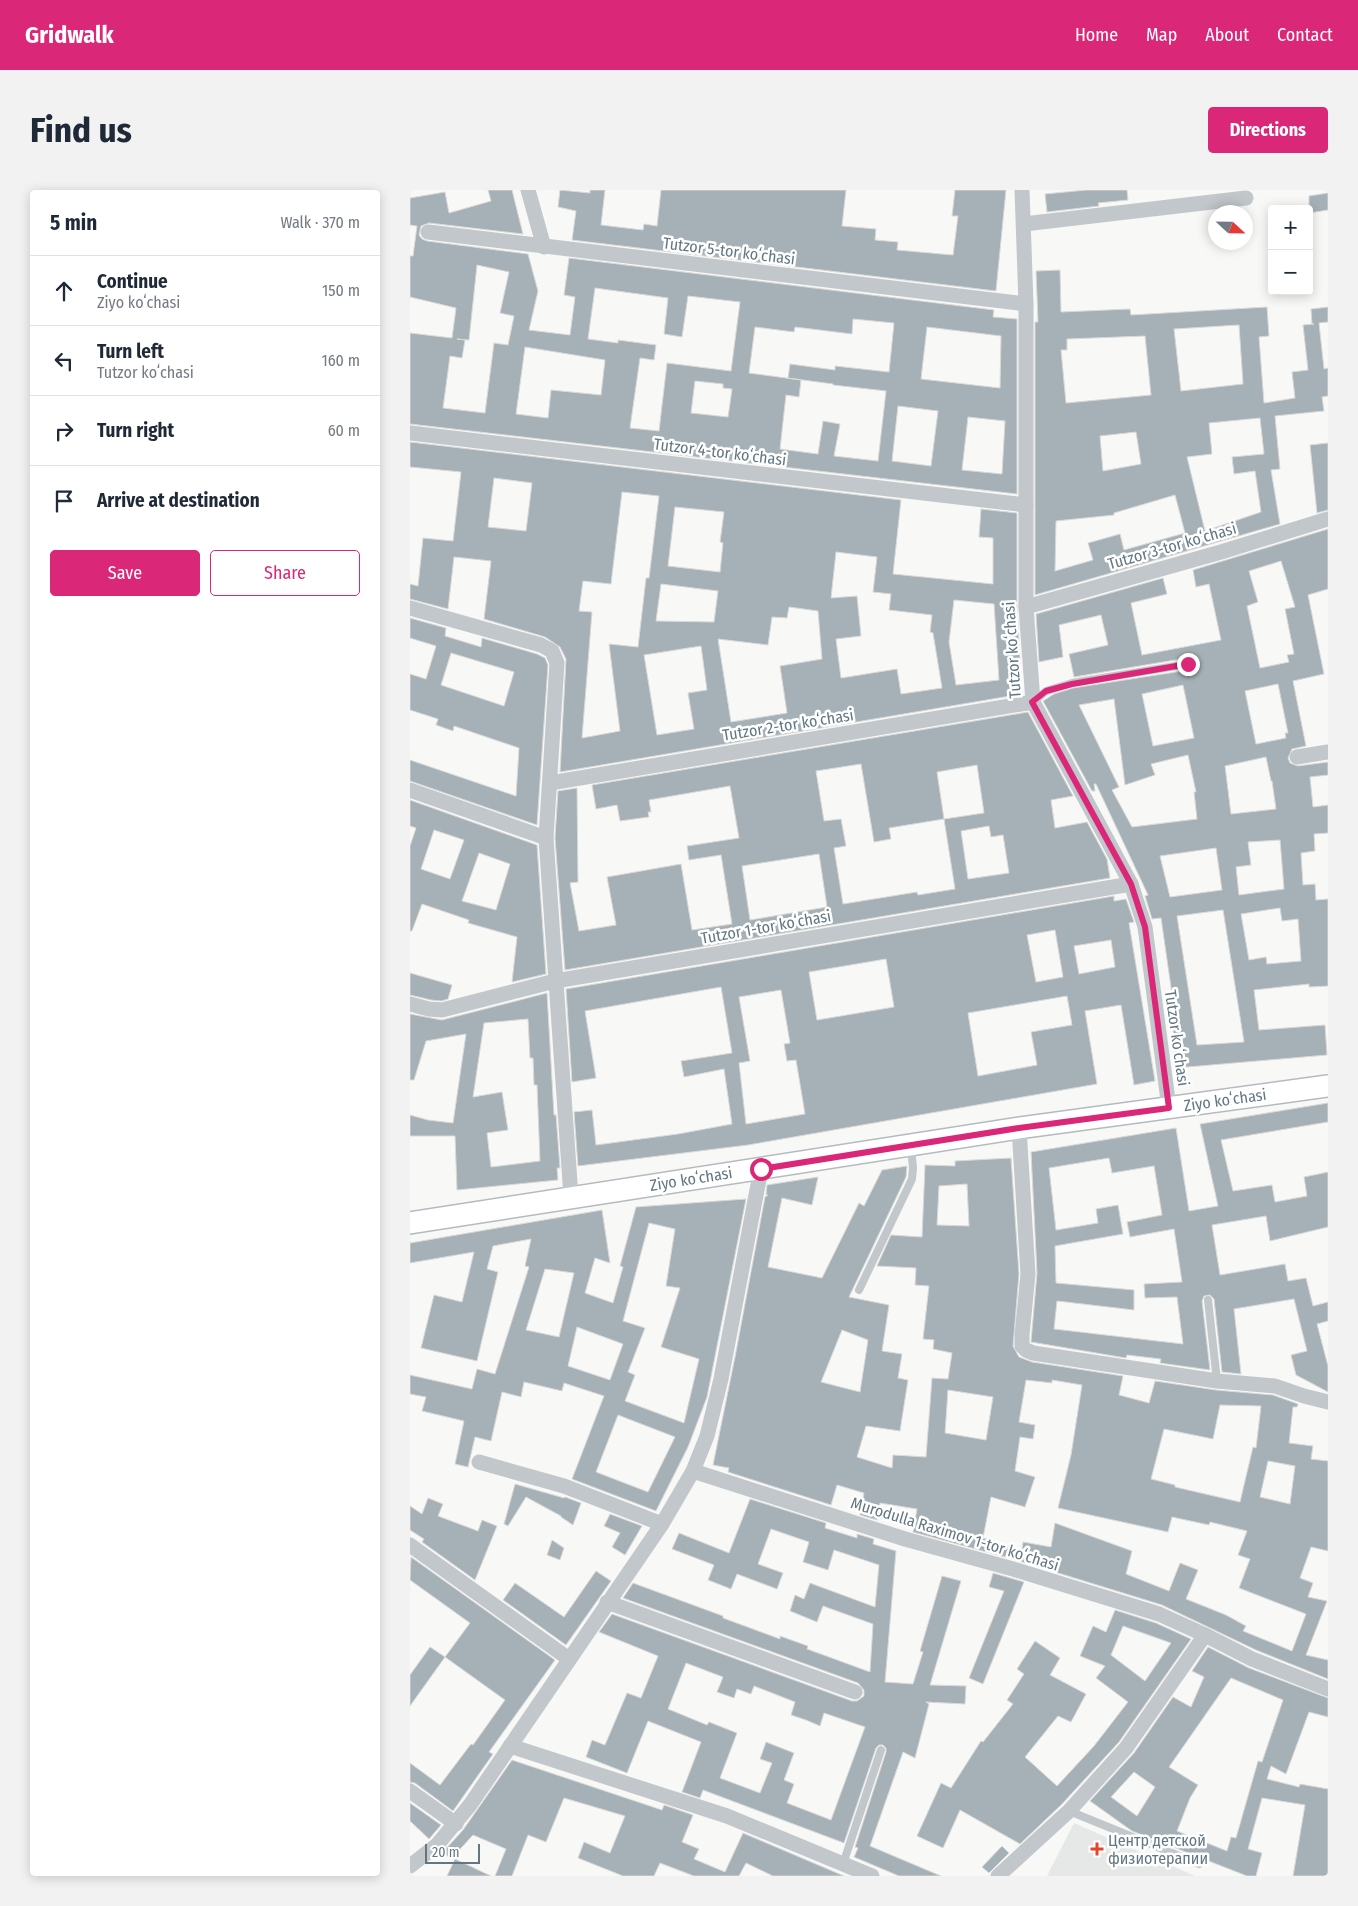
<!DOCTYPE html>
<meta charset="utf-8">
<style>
:root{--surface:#fff;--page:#f2f2f3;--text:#1f2937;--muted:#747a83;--line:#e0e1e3;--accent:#db2777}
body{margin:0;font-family:"Fira Sans Condensed",sans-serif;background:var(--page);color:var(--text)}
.controls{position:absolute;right:15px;top:15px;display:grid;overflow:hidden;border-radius:5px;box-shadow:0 2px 12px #0003}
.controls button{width:45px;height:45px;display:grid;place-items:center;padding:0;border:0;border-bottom:1px solid var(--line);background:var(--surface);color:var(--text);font:25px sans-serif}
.compass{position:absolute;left:798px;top:15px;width:45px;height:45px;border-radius:50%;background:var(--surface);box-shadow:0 2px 12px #0003;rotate:112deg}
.scale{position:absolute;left:15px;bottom:12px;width:55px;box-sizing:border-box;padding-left:5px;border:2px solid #627782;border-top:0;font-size:14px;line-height:18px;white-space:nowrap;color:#627782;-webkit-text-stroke:4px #fff;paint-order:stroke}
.stop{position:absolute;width:15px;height:15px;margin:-11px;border:4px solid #db2777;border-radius:50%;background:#fff}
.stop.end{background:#db2777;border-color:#fff;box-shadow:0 1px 5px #0008}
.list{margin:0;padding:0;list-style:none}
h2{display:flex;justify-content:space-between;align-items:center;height:65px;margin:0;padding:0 20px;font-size:21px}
h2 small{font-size:16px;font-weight:400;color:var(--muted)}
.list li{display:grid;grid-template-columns:32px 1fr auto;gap:15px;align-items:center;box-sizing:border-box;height:70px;padding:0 20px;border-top:1px solid var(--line)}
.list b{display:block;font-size:19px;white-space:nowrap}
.list p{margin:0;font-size:16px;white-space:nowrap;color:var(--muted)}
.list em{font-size:16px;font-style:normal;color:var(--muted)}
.actions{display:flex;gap:10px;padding:15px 20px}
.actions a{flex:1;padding:11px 0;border:1px solid var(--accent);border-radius:5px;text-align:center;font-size:18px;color:var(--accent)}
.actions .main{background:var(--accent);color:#fff}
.icon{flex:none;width:28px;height:28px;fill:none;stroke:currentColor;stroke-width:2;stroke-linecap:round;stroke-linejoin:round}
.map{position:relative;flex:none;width:918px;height:1686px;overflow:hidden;border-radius:5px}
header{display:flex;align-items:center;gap:30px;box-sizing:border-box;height:70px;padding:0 25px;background:var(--accent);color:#fff}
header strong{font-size:24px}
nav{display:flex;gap:28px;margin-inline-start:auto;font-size:18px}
.intro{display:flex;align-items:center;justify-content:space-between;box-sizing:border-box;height:120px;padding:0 30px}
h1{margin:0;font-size:35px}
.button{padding:12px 22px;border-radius:5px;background:var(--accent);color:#fff;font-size:18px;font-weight:700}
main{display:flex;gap:30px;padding:0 30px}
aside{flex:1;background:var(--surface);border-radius:5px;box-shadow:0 2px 12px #0003}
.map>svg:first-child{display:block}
.built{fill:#e6e8e7}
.building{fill:#a5b1b6;stroke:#dadad8;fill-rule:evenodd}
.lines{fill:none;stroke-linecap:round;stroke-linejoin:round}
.secondary-casing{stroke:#b3bbbf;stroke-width:24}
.lane{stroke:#c1c7ca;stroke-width:8}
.street{stroke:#c1c7ca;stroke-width:15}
.secondary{stroke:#fff;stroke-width:21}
.route{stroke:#db2777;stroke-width:6}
.poi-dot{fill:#e94225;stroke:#fff;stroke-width:2}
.labels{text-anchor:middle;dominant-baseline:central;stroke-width:5;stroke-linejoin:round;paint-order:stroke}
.street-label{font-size:16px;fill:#627782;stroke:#fff}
.poi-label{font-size:16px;fill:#627782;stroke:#fff;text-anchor:start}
</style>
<header>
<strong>Gridwalk</strong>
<nav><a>Home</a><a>Map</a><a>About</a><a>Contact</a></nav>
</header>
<div class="intro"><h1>Find us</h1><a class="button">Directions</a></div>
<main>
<aside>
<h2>5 min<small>Walk · 370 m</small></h2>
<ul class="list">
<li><svg class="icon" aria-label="ahead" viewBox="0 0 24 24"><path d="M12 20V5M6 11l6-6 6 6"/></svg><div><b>Continue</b><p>Ziyo koʻchasi</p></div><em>150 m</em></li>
<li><svg class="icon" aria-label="left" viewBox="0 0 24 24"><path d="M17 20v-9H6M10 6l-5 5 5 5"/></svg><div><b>Turn left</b><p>Tutzor koʻchasi</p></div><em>160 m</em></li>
<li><svg class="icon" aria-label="right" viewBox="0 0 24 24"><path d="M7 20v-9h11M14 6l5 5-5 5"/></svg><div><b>Turn right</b></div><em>60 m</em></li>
<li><svg class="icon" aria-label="arrive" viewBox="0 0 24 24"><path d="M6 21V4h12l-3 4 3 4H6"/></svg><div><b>Arrive at destination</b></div></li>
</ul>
<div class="actions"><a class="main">Save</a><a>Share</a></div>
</aside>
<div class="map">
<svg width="918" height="1686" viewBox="0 0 918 1686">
<rect width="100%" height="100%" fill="#f8f8f6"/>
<path class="built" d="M664,1633L785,1686H637Z"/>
<g class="building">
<path d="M78,0H102L113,44L19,33L11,36L9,45L12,49L17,51L118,64L128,101L119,140L160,145L165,107L154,105L159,68L584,120L583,127L607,129V304L0,234V143L42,148L46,118L0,107V66H3L7,36L0,35V8L35,2L39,23L81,11ZM67,75L99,82L90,123L104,126L98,155L84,153L75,223L33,218L40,166L52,168L55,150L47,149L59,150ZM185,98L258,108L254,144L272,147L278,106L330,112L321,181L257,173L249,241L220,238L230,168L244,170L246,155L208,150V153L178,149ZM443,129L484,133L479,182L425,176V180L380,174L378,188L423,194V195L476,201L468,271L424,266L430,234L413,231L408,264L370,259L376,205L389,207L391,190L339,183L345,137L384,142L385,137L442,144ZM517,137L591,146L590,198L511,189ZM115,157L195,170L191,205L141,200L138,228L106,224ZM285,191L313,194V198L322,199L318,227L281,223ZM488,216L528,221L521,276L482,271ZM558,227L595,231L592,284L552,280Z"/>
<path d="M150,0L180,3V0H195L191,35L233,40L234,34L247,36L251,0H436L432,36L466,39L465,50L488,52L487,60L543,65L548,26H542L545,0H596L586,101L162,50L166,21L148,17Z"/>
<path d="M676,0H717L718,10L688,13L689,16L637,22L635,4Z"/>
<path d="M918,3V20L899,23V6Z"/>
<path d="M650,80L651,122L720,119L721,125L857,117L859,146L849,147L854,213L885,208L882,182L898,180L893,135L904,134H902L901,119L918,117V132L909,133L914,179L918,178V206L912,207L914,221L865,226L870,279L861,280L870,334L625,405V132H628L626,81ZM829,135L833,194L771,201L764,139ZM735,146L741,205L656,213L651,160H657V149ZM850,228L854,264L822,267L824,284L845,281L851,322L795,341L777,267L802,264L799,233ZM726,242L731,274L693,281L690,246ZM765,305L775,343L714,360L710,344L678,353L683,370L645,381L646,331L704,325V323Z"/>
<path d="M0,252L491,310L483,384L583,394V348L569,347L571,319L607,323V417L612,504L150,582L156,469L150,457L135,447L74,429L81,371L44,367L38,419L0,409V394L8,396L13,348L43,351L51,282L0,277ZM84,288L122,293L116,341L78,337ZM212,302L249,306L239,388H236L228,457L199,454L210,541L172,548L182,422L169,421L173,391L201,394ZM265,317L314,322L310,352L313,353L310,382L258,376ZM426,362L467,367L463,402L481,404L479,420L522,425L520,442L523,443L532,498L491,504L487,479L431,488L426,449L451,446L447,406L421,408ZM251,394L308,401L304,432L246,431ZM544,410L584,414L589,490L546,495L539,452ZM379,417L408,421L412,469L370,476L377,523L321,532L308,449L358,455L362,427L377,428ZM291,456L297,500L278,503L284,539L247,545L234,465Z"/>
<path d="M918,253V320L907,323L900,255Z"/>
<path d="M918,339V399L898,405L914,484L883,491L896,556L882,559L878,568L880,573L888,576L918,572V585L900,587L903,617L918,615V643L904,644L905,661L891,663L893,695L905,694L906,710L918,709V796L899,797V794L844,800L849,840L915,835L917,865L766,878L762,826L765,825L751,728L742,729L735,706L738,705L686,594H684L685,601H682L633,511L644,504L663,498L779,480L783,476V473L780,469L777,468L664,487L659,464L698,455L691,425L649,435L653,467L629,472L626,424L753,388L757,404L721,413L732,465L811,450L799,394L786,397L783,380ZM871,371L885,417L875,419L884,464L877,465L879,472L850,478L837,416L848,412L839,381ZM868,494L878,543H875L876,548L846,554L835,501ZM773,495L784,548L743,556L732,504ZM704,509L715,595L745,585L741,574L778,565L786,602H784L787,629L722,637L702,600L709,597L669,515ZM856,567L861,591H862L866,619L821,624L815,576ZM870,650L874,699L829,705L826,677L841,675L838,652ZM806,658L812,700L760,707L750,666ZM870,718L872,731L888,729L891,771L857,774L856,767L839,770L831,724ZM813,720L834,852L787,855L767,726Z"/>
<path d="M0,428L36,438L35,446L71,457L72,448L127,464L135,468L138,475L127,635L0,591V570L106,606L109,558L44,536L43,541L26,535L28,529L0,520V484L16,489L26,456L0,448ZM41,463L104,482L94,516L31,495Z"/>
<path d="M618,522L663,606L641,610L645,638L677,632L697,669L700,688L155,780L145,648L148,601L167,598L168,692L160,693L169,741L206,735L197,687L271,674L282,740L322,734L311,665L279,670L277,656L329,648L320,596L239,610L241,622H238L239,627L210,631L207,615L186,619L182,595ZM451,574L464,652L481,649L479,638L534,629L545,699L508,705L507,702L433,714L424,658L436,656L431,629L414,631L406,581ZM567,575L574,623L534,629L527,582ZM579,636L581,647L593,645L599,683L558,689L551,641ZM409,664L417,717L340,730L332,676Z"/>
<path d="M0,610L127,655L136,784L102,792L107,747L58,733L59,730L12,714L2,741H0V656L6,638L0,636ZM24,640L54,650L40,689L11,679ZM69,663L100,674L86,720L52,711Z"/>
<path d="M704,706V711L716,709L724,732L719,733L745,891L724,895L711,815L675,821L687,894L338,955L168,976L164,922L182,920L186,955L268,944L322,934L314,879L274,887L271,871L322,863L311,797L175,821L186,888L162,892L156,799ZM645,740L653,787L626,792L617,745ZM701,750L705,777L669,784L664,756ZM476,769L484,817L407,830L399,782ZM371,800L380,853L374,854L377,871L386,870L395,924L336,934L329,873L340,871L329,807ZM657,806L662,835L621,842L627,875L568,886L558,823Z"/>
<path d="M0,783L42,795L38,809L31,811L21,810L0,805Z"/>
<path d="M137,803L144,925H146L150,978H147L148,990L47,1000L45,946H0V925L18,930L43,933L56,844L16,851L4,890H0V824L32,830ZM118,829L120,868H123L124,895H127L130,971L81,977L77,943L98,940L92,902L63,907L74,833Z"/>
<path d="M918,913V932L811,950L823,1001L862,995L865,1012L897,1006L894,987L918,982V1037L860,1051L856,1026L802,1035L810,1085L875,1074L878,1091L896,1088L903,1116L918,1112V1131L907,1134L918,1176V1202L886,1185L881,1165L897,1161L884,1109L824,1119L831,1184L812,1182L804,1109L800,1105L794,1106L792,1111L800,1180L750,1173L751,1169L717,1165L716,1168L621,1152L627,1083L621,962L766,938L779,1021L808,1016L790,934ZM699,968L702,983L744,976L752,1025L717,1032L720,1047L764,1039L772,1092L734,1094L735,1108L767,1107L773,1154L644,1139L647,1111L724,1120V1100L646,1093L645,1056L713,1044L708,1015L686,1019L688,1033L646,1040L639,978Z"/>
<path d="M601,968L609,1084L603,1156L609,1167L622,1172L713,1186L709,1205L739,1213L745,1191L806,1200L863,1205L888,1214L887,1217H883L879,1253L903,1256L901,1269L918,1271V1361L901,1357L890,1388L903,1393L898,1407L917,1411L896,1465L918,1470V1489L846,1460L752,1415L606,1370L503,1342L507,1319L470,1313L467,1330L450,1325L454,1303L427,1295L421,1315L318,1282L319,1278L303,1275L325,1167L355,1007L358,1005H356L357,995L408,987L402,1015L372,1008L358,1077L412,1088L449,1013L454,1016L472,980L497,976L496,987L439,1107L479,1115L472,1161L492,1164L488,1188L498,1190L490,1241L456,1236L447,1267L482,1278L483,1265L516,1267L522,1188L538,1189L542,1163L523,1159L524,1150L513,1149L519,1096L505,1095L506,1078L467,1076L481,1045L512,1047L515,975L545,976V971ZM557,994L559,1036L527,1035L529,996ZM432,1140L458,1150L450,1202L411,1192ZM616,1190L642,1193V1190L672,1195L661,1265L648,1318L758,1342L762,1327L799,1335L800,1332L837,1341L828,1365L840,1369L829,1398L896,1424L882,1461L833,1441L836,1436L816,1425L776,1409L788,1380L770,1373L759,1401L716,1384L722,1361L645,1333L641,1357L613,1352L612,1360L573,1348L581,1307L615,1317L625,1287L605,1281L610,1247L623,1249L625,1235L609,1232ZM538,1200L583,1207L576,1250L535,1243ZM810,1215L851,1216L846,1258L843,1257L830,1312L765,1297V1295L741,1289L754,1239L803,1249ZM858,1271L885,1276L880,1314L850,1307Z"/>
<path d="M336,1009L297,1207L278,1257L246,1321L162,1289L194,1206L154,1193L152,1201L114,1192L111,1207L92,1202L81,1251L65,1247L58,1277L45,1274L54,1231L12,1221L16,1207L0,1204V1185L62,1199L67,1179L85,1184L119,1077L115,1076L121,1049L83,1056L77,1079L88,1082L67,1171L11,1158L24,1105L52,1112L64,1062L0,1073V1053L192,1020L200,1073L185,1068L175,1103L203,1113L213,1077L210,1076L226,1017ZM239,1033L265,1039L256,1096L270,1098L251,1157L289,1169L274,1233L215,1211L225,1185L218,1182L235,1138L213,1131ZM135,1079L164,1083L149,1147L116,1140ZM167,1137L213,1154L200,1190L158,1176ZM208,1225L265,1247L238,1302L186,1282Z"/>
<path d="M105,1294L154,1308L155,1307L171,1313L163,1335L151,1327V1326L116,1307L98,1336L94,1334Z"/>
<path d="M18,1308L33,1314L28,1326L68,1341L72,1330L87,1336L65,1390L12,1352L14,1349L0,1340V1316L12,1324Z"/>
<path d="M340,1309L416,1333L415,1338L447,1348V1344L464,1349L463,1354L486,1361L475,1492L503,1494L513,1462L510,1461L532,1386L551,1391L520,1495L556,1496L555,1514L516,1512L519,1514L505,1568L493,1562L460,1656L531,1686H489L444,1667L448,1658L445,1657L476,1562V1558L473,1555H469L466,1558L434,1653L293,1600L290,1608L272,1602L291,1552L238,1531L217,1583L176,1567L182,1550L195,1555L217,1503L231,1508L248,1466L189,1442L202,1424L442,1511H447L454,1506V1500L448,1493L213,1408L223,1393L313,1426V1428L370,1449V1446L398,1456L397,1459L460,1482L463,1434L413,1416L407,1432L380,1421L385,1405L394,1409L400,1393L465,1417L469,1375L424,1360L418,1380L393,1372L399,1352L361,1339L348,1374L373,1383L367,1399L327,1384L321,1399L298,1390L304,1375L262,1359L269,1343L319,1363ZM276,1473L313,1487L307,1502L324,1508L327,1499L341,1504L344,1496L385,1512L381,1525L396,1530L410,1536L414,1523L455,1537L421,1630L377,1613L384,1594L374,1590L384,1563L356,1552L350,1569L362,1573L350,1603L310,1588L327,1543L299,1532L297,1535L258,1519Z"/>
<path d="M200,1324L232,1336L215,1365L202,1357L210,1343L194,1336Z"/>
<path d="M142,1350L154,1358L150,1370L137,1365Z"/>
<path d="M1,1367L145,1470L79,1562L83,1564L43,1621L5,1593L0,1592V1573L30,1595L61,1554L63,1555L95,1510L35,1467L60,1433L0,1390Z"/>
<path d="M186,1381L201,1391L156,1455L93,1410L105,1393L154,1427Z"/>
<path d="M583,1383L614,1392L573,1494L559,1488L594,1401L579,1397Z"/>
<path d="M705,1420L746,1433L781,1449L709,1552L652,1614L610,1654L550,1620L533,1658L507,1646L531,1593L541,1598L571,1551L573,1552L603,1514L597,1510L614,1484L607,1479L625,1451L650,1468L640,1485L676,1504L661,1532L648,1526L615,1567L647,1596L684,1556L718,1512L686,1488L695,1476L670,1466L683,1436L696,1442ZM713,1436L761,1453L735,1491L701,1465Z"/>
<path d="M20,1457L35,1467L0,1516V1485Z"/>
<path d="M798,1457L839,1478L918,1508V1527L899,1522L876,1584L861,1576L857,1589L889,1597L890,1594L918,1599V1686H883L895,1615L852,1608L838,1659L852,1663L846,1686H837L722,1641L680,1611L724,1563L763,1507L781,1517L794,1487L782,1481ZM821,1488L873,1510L852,1572L848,1571L826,1648L821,1647L817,1661L767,1641L780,1608L788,1595L759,1577ZM724,1582L745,1597L727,1626L701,1607Z"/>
<path d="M102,1570L252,1620L254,1615L283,1625L272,1652L289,1659L284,1669L315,1682L333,1643L434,1686H363L336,1673L329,1686H284L250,1673L244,1686H213L168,1668L174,1652L200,1663L215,1626L154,1608L136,1652L118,1645L102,1686H85L96,1659L63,1645L41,1669L33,1662L53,1640Z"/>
<path d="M0,1613L31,1635L19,1649L0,1631Z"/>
<path d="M592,1656L599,1663L579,1683L572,1677Z"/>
<path d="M45,1669L81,1686H37Z"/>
</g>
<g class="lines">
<defs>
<path id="secondary" d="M0,1033L609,938L918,896"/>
</defs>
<use href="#secondary" class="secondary-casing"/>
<g class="lane">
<path d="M623,512L636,501L662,493L778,474"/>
<path d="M449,1100L502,989L503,978L501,957"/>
<path d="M798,1110L807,1191"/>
<path d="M659,1621L789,1674"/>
<path d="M433,1674L471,1560"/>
</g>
<g class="street">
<path d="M118,0L134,57"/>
<path d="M612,0L616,114V417L623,512L721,694L735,737L759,918"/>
<path d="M614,34L836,8"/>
<path d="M18,42L616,114"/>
<path d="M0,243L616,315"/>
<path d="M616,417L811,362L918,329"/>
<path d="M0,418L131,455L142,461L147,473L136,648L161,1007"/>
<path d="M887,567L918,562"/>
<path d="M140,593L623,512"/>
<path d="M0,600L136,648"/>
<path d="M0,814L19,819L32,820L145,791L721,694"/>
<path d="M609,938L618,1084L612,1145V1156L616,1160L623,1163L807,1191L865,1196L894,1206L918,1212"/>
<path d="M69,1272L154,1296L252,1334"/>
<path d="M283,1281L495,1349L603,1379L749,1424L795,1445"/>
<path d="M0,1355L159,1469"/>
<path d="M197,1412L445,1502"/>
<path d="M100,1556L317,1626L462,1686"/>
<path d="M0,1601L46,1634"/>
<path d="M0,1676L27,1655L60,1615L252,1334L283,1281L297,1246L311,1189L351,979"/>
<path d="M588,1686L659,1621L716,1558L795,1445L842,1469L918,1499"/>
</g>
<use href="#secondary" class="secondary"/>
</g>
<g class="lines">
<path class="route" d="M351,979L609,938L759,918L735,737L721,694L622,512L636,501L662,494L778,474"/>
</g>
<path class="poi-dot" d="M684.5 1651.5h5v5h5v5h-5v5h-5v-5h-5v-5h5z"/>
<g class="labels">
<g class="street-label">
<text transform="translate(319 61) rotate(7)">Tutzor 5-tor koʻchasi</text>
<text transform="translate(310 262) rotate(7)">Tutzor 4-tor koʻchasi</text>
<text transform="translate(762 356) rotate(-16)">Tutzor 3-tor koʻchasi</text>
<text transform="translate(602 460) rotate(-94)">Tutzor koʻchasi</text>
<text transform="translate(378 535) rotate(-9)">Tutzor 2-tor koʻchasi</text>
<text transform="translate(356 737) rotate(-10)">Tutzor 1-tor koʻchasi</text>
<text transform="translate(767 848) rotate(82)">Tutzor koʻchasi</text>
<text transform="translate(815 910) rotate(-8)">Ziyo koʻchasi</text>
<text transform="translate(281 989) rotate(-9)">Ziyo koʻchasi</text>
<text transform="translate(545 1344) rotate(17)">Murodulla Raximov 1-tor koʻchasi</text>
</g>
<g class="poi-label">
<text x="698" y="1650">Центр детской<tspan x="698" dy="18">физиотерапии</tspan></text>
</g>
</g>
</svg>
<div class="controls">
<button>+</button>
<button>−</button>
</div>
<svg class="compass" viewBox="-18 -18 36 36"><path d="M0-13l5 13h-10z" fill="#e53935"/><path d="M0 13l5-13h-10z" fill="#747a83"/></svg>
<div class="scale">20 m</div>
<div class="stop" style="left:351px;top:979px"></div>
<div class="stop end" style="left:778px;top:474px"></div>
</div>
</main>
